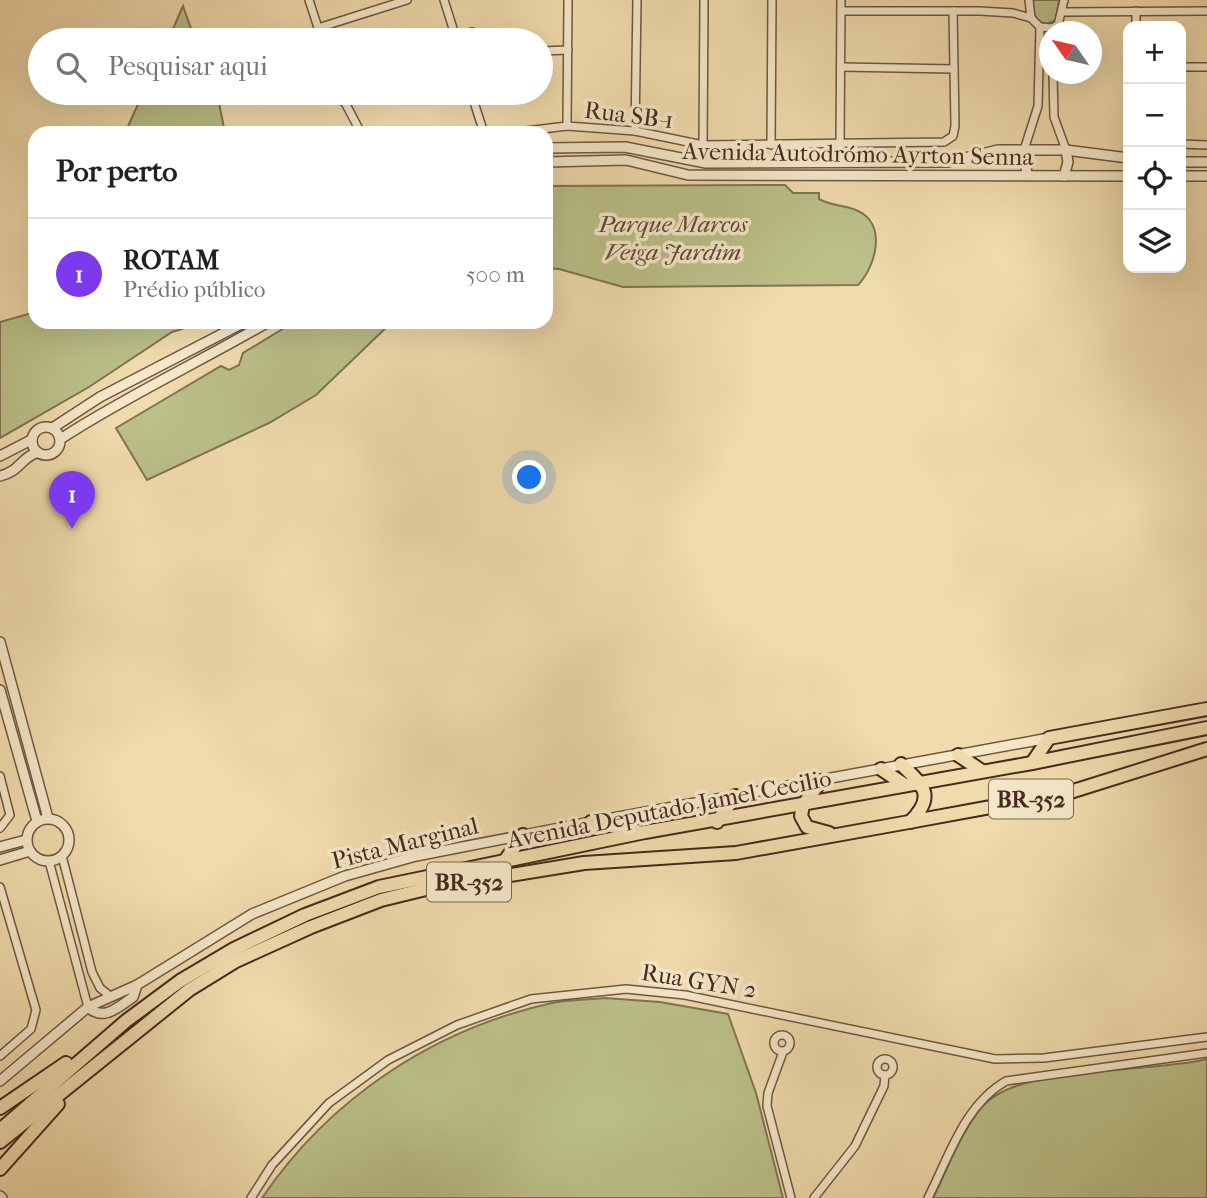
<!DOCTYPE html>
<html lang="pt">
<meta charset="utf-8">
<style>
:root{--surface:#fff;--page:#f6f6f6;--text:#202124;--muted:#757577;--line:#e0e0e0;--accent:#7c3aed}
body{margin:0;font-family:"IM FELL French Canon",serif;background:var(--page);color:var(--text)}
.controls{position:absolute;right:21px;top:21px;display:grid;overflow:hidden;border-radius:14px;box-shadow:0 7px 28px #0002}
.controls button{width:63px;height:63px;display:grid;place-items:center;padding:0;border:0;border-bottom:2px solid var(--line);background:var(--surface);color:var(--text);font:35px sans-serif}
.compass{position:absolute;left:1039px;top:21px;width:63px;height:63px;border-radius:50%;background:var(--surface);box-shadow:0 7px 28px #0002;rotate:304deg}
.you{position:absolute;left:530px;top:478px;width:24px;height:24px;margin:-18px;border:5px solid #fff;border-radius:50%;background:#1a73e8;box-shadow:0 0 0 10px #1a73e833}
.badge{display:grid;place-items:center;width:46px;height:46px;border-radius:50%;background:var(--accent);color:#fff;font-size:23px;font-weight:700}
.pin{position:absolute;translate:-50% -58px;filter:drop-shadow(0 2px 4px #0008)}
.pin::after{content:'';position:absolute;top:37px;width:24px;height:21px;background:inherit;clip-path:polygon(0 0,100% 0,50% 100%)}
.list{margin:0;padding:0;list-style:none}
h2{display:flex;justify-content:space-between;align-items:center;height:91px;margin:0;padding:0 28px;font-size:30px}
h2 small{font-size:23px;font-weight:400;color:var(--muted)}
.list li{display:grid;grid-template-columns:46px 1fr auto;gap:21px;align-items:center;box-sizing:border-box;height:112px;padding:0 28px;border-top:2px solid var(--line)}
.list b{display:block;font-size:26px;white-space:nowrap}
.list p{margin:0;font-size:23px;white-space:nowrap;color:var(--muted)}
.list em{font-size:23px;font-style:normal;color:var(--muted)}
.icon{flex:none;width:38px;height:38px;fill:none;stroke:currentColor;stroke-width:2;stroke-linecap:round;stroke-linejoin:round}
.map{position:relative;flex:none;width:1207px;height:1198px;overflow:hidden}
.search{position:absolute;background:var(--surface);box-shadow:0 7px 28px #0002;left:28px;top:28px;width:525px;height:77px;display:flex;align-items:center;gap:18px;box-sizing:border-box;padding:0 24px;border-radius:38px;color:var(--muted);font-size:26px}
.panel{position:absolute;background:var(--surface);box-shadow:0 7px 28px #0002;left:28px;top:126px;width:525px;height:203px;border-radius:21px}
.map>svg:first-child{display:block}
.green{fill:#bbc088;stroke:#807453;stroke-width:2}
.lines{fill:none;stroke-linecap:round;stroke-linejoin:round}
.minor-casing{stroke:#705642;stroke-width:10}
.tertiary-casing{stroke:#705642;stroke-width:12}
.trunk-casing{stroke:#46291e;stroke-width:16}
.minor{stroke:#f5e8c9;stroke-width:7}
.tertiary{stroke:#f5e8c9;stroke-width:9}
.trunk{stroke:#f0dbac;stroke-width:12}
.labels{text-anchor:middle;dominant-baseline:central;stroke-width:7;stroke-linejoin:round;paint-order:stroke}
.shield{fill:#f5e8c9;stroke:#7a6251;stroke-width:2}
.shield-label{font-size:23px;font-weight:bold;fill:#46291e}
.street-label{font-size:24px;fill:#46291e;stroke:#f5e8c9}
.park-label{font-size:24px;font-style:italic;fill:#5d4733;stroke:#f5e8c9}
</style>
<div class="map">
<svg width="1207" height="1198" viewBox="0 0 1207 1198">
<rect width="100%" height="100%" fill="#f0dbac"/>
<filter id="stains"><feTurbulence type="fractalNoise" baseFrequency=".00286" numOctaves="4"/><feColorMatrix values="0 0 0 0 .2 0 0 0 0 .09 0 0 0 0 .02 0 0 0 .5 -.17"/></filter>
<radialGradient id="worn" r=".72"><stop offset=".6" stop-color="#630" stop-opacity="0"/><stop offset="1" stop-color="#630" stop-opacity=".3"/></radialGradient>
<g class="green">
<path d="M1033,0H1059L1056,20L1047,24L1038,22L1033,11Z"/>
<path d="M183,6L195,40H168Z"/>
<path d="M143,93H217L225,133H125Z"/>
<path d="M785,185L793,193H819V199C832,206 843,205 856,210C888,223 876,266 858,285L623,287L559,269L546,268V186Z"/>
<path d="M35,312V322H204L172,332L89,387L0,438V322Z"/>
<path d="M294,322H392L316,395L269,423L147,480L116,428L221,366L229,370L239,365L243,353Z"/>
<path d="M605,998L660,1002L728,1014L756,1093L783,1198H262C330,1098 434,1029 552,1003C569,999 588,1000 605,998Z"/>
<path d="M1207,1059V1198H933C948,1168 960,1134 981,1108C1018,1063 1150,1074 1207,1059Z"/>
</g>
<g class="lines">
<defs>
<g id="minor">
<path d="M309,0L322,40"/>
<path d="M444,0L456,38"/>
<path d="M1029,0L1031,18L1040,27L1052,28"/>
<path d="M841,11H980L1013,13L1031,18"/>
<path d="M1063,12L1207,11"/>
<path d="M1136,26V11"/>
<path d="M318,28L407,0"/>
<path d="M1052,28L1058,25L1064,0"/>
<path d="M449,40L472,32L482,35L485,40"/>
<path d="M541,51L568,50"/>
<path d="M841,67L954,69"/>
<path d="M1181,67H1207"/>
<path d="M1053,74L1054,117L1066,150"/>
<path d="M340,93L361,133"/>
<path d="M445,93L451,97L471,93"/>
<path d="M471,93L484,133"/>
<path d="M344,102L374,93"/>
<path d="M567,126L568,0"/>
<path d="M635,131L637,0"/>
<path d="M509,133L567,126L635,131L703,145L944,142L953,136L955,126L953,11"/>
<path d="M1181,144L1207,145"/>
<path d="M703,145L704,0"/>
<path d="M771,145L772,0"/>
<path d="M840,145L841,0"/>
<path d="M1024,150L1038,106L1040,27"/>
<path d="M0,776L10,815L0,828"/>
<path d="M62,856L92,972L100,988L110,996"/>
<path d="M49,861L88,1007"/>
<path d="M0,887L36,1010L31,1029L0,1056"/>
<circle cx="782" cy="1043" r="8"/>
<path d="M783,1052L768,1093L767,1106L791,1198"/>
<circle cx="885" cy="1067" r="8"/>
<path d="M251,1198L272,1165L329,1103L388,1060L457,1025L531,999L626,989L685,995L995,1059L1044,1058L1207,1037"/>
<path d="M814,1198L855,1146L884,1086L885,1075"/>
<path d="M928,1198C949,1157 964,1105 1006,1081L1207,1053"/>
</g>
<g id="tertiary">
<path d="M546,148L625,147L706,163L948,162L998,150H1066L1128,158"/>
<path d="M1024,150L1027,175"/>
<path d="M546,162L626,160L688,175L1128,176"/>
<path d="M1181,162H1207"/>
<path d="M1064,176L1068,162L1066,150"/>
<path d="M1181,176H1207"/>
<path d="M54,427L100,397L245,322"/>
<circle cx="46" cy="441" r="14"/>
<path d="M62,438C128,395 200,362 268,322"/>
<path d="M0,456L31,440"/>
<path d="M0,476C19,472 21,458 36,453"/>
<path d="M0,642L48,818"/>
<path d="M0,690L37,821"/>
<circle cx="48" cy="840" r="21"/>
<path d="M0,847L26,840"/>
<path d="M0,860L30,851"/>
<path d="M88,1007C104,1022 118,1007 133,997L137,985"/>
<path d="M0,1081L88,1007L137,985L252,914L345,876L416,856L591,822L1049,738"/>
<path d="M0,1196L2,1198"/>
</g>
<g id="trunk">
<path d="M958,755L982,771"/>
<path d="M1032,763L1049,738L1207,709"/>
<path d="M901,764C924,786 936,796 910,822"/>
<path d="M881,769L905,785"/>
<path d="M821,781L803,805L801,816L807,827L829,833"/>
<path d="M591,822L637,831"/>
<path d="M717,822L735,796"/>
<path d="M504,862L523,835"/>
<path d="M0,1108L66,1063"/>
<path d="M0,1130L126,1021L180,981L234,949L305,915L379,887L645,832L1032,763L1207,728"/>
<path d="M0,1142L189,990L236,961L311,927L381,900L426,889L584,863L736,853L909,822L1067,793L1207,749"/>
<path d="M0,1169L58,1104"/>
</g>
</defs>
<use href="#minor" class="minor-casing"/>
<use href="#tertiary" class="tertiary-casing"/>
<use href="#trunk" class="trunk-casing"/>
<use href="#minor" class="minor"/>
<use href="#tertiary" class="tertiary"/>
<use href="#trunk" class="trunk"/>
</g>
<g class="labels">
<g class="shield">
<rect x="989" y="779.5" width="84" height="39" rx="5"/>
<rect x="427" y="862.5" width="84" height="39" rx="5"/>
</g>
<g class="shield-label">
<text x="1031" y="799">BR-352</text>
<text x="469" y="882">BR-352</text>
</g>
<g class="street-label">
<text transform="translate(629 115) rotate(7)">Rua SB-1</text>
<text transform="translate(858 154) rotate(1)">Avenida Autodrómo Ayrton Senna</text>
<text transform="translate(669 809) rotate(-11)">Avenida Deputado Jamel Cecilio</text>
<text transform="translate(405 843) rotate(-14)">Pista Marginal</text>
<text transform="translate(699 981) rotate(9)">Rua GYN 2</text>
</g>
<g class="park-label">
<text x="673" y="224">Parque Marcos<tspan x="673" dy="28">Veiga Jardim</tspan></text>
</g>
</g>
<rect width="100%" height="100%" filter="url(#stains)"/>
<rect width="100%" height="100%" fill="url(#worn)"/>
</svg>
<div class="controls">
<button>+</button>
<button>−</button>
<button><svg class="icon" aria-label="locate" viewBox="0 0 24 24"><circle cx="12" cy="12" r="6"/><path d="M12 2v4M12 18v4M2 12h4M18 12h4"/></svg></button>
<button><svg class="icon" aria-label="layers" viewBox="0 0 24 24"><path d="M12 4l9 5-9 5-9-5zM3 14l9 5 9-5"/></svg></button>
</div>
<svg class="compass" viewBox="-18 -18 36 36"><path d="M0-13l5 13h-10z" fill="#e53935"/><path d="M0 13l5-13h-10z" fill="#757577"/></svg>
<div class="you"></div>
<div class="pin badge" style="left:72px;top:529px">1</div>
<div class="search"><svg class="icon" aria-label="search" viewBox="0 0 24 24"><circle cx="10" cy="10" r="6"/><path d="M15 15l6 6"/></svg>Pesquisar aqui</div>
<section class="panel">
<h2>Por perto<small></small></h2>
<ul class="list">
<li><span class="badge">1</span><div><b>ROTAM</b><p>Prédio público</p></div><em>500 m</em></li>
</ul>
</section>
</div>
